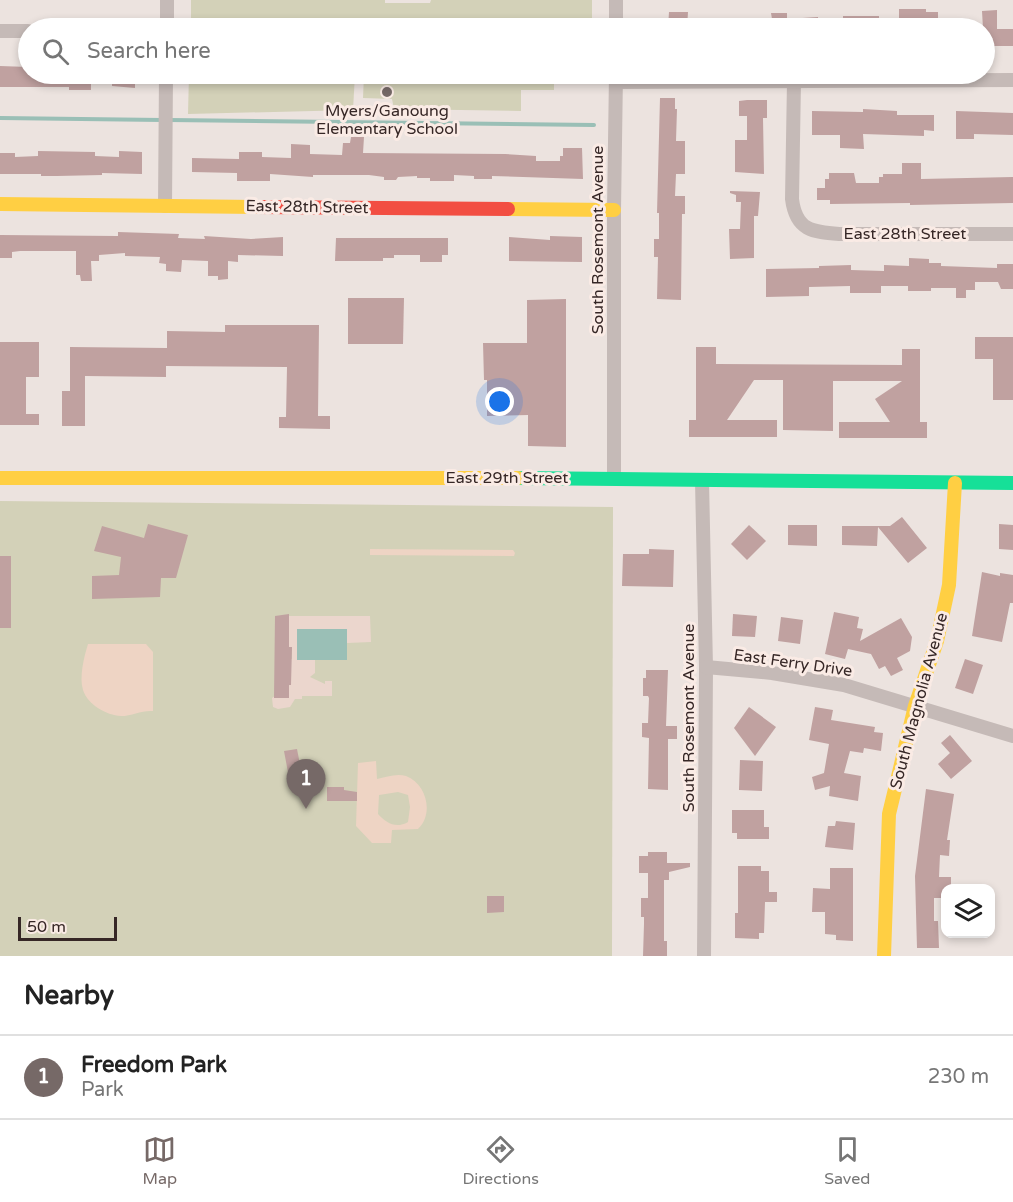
<!DOCTYPE html>
<style>
:root{--surface:#fff;--page:#f2f2f2;--text:#222;--muted:#767676;--line:#e0e0e0;--accent:#766967}
body{margin:0;font-family:"Varela Round",sans-serif;background:var(--page);color:var(--text)}
.controls{position:absolute;right:18px;bottom:18px;display:grid;overflow:hidden;border-radius:12px;box-shadow:0 3px 9px #0003}
.controls button{width:54px;height:54px;display:grid;place-items:center;padding:0;border:0;border-bottom:2px solid var(--line);background:var(--surface);color:var(--text);font:30px sans-serif}
.scale{position:absolute;left:18px;bottom:15px;width:99px;box-sizing:border-box;padding-left:6px;border:3px solid #362726;border-top:0;font-size:16px;line-height:21px;white-space:nowrap;color:#362726;-webkit-text-stroke:4px #faebe5;paint-order:stroke}
.you{position:absolute;left:500px;top:402px;width:21px;height:21px;margin:-15px;border:4px solid #fff;border-radius:50%;background:#1a73e8;box-shadow:0 0 0 9px #1a73e833}
.badge{display:grid;place-items:center;width:39px;height:39px;border-radius:50%;background:var(--accent);color:#fff;font-size:20px;font-weight:700}
.pin{position:absolute;translate:-50% -50px;filter:drop-shadow(0 2px 3px #0008)}
.pin::after{content:'';position:absolute;top:32px;width:21px;height:18px;background:inherit;clip-path:polygon(0 0,100% 0,50% 100%)}
.list{margin:0;padding:0;list-style:none}
h2{display:flex;justify-content:space-between;align-items:center;height:78px;margin:0;padding:0 24px;font-size:26px}
h2 small{font-size:20px;font-weight:400;color:var(--muted)}
.list li{display:grid;grid-template-columns:39px 1fr auto;gap:18px;align-items:center;box-sizing:border-box;height:84px;padding:0 24px;border-top:2px solid var(--line)}
.list b{display:block;font-size:22px;white-space:nowrap}
.list p{margin:0;font-size:20px;white-space:nowrap;color:var(--muted)}
.list em{font-size:20px;font-style:normal;color:var(--muted)}
.icon{flex:none;width:33px;height:33px;fill:none;stroke:currentColor;stroke-width:2;stroke-linecap:round;stroke-linejoin:round}
.map{position:relative;flex:none;width:1013px;height:956px;overflow:hidden}
.search{position:absolute;background:var(--surface);box-shadow:0 3px 9px #0003;left:18px;right:18px;top:18px;height:66px;display:flex;align-items:center;gap:15px;box-sizing:border-box;padding:0 21px;border-radius:33px;color:var(--muted);font-size:22px}
.sheet{height:162px;background:var(--surface)}
nav{display:flex;justify-content:space-around;align-items:center;box-sizing:border-box;height:84px;border-top:2px solid var(--line);background:var(--surface);font-size:16px;color:var(--muted)}
nav a{display:grid;justify-items:center;gap:3px}
nav .on{color:var(--accent)}
.map>svg:first-child{display:block}
.green{fill:#d3d1b8}
.sand{fill:#eed4c4;fill-rule:evenodd}
.plaza{fill:#ebd6cd}
.water{fill:#9abfb6}
.lines{fill:none;stroke-linecap:round;stroke-linejoin:round}
.stream{stroke:#9abfb6;stroke-width:4}
.building{fill:#c0a1a0}
.street{stroke:#c5bab7;stroke-width:14}
.fast{stroke:#16e098;stroke-width:14}
.slow{stroke:#ffcf43;stroke-width:14}
.jam{stroke:#f24e42;stroke-width:14}
.poi-dot{fill:#766967;stroke:#faebe5;stroke-width:2}
.labels{text-anchor:middle;dominant-baseline:central;stroke-width:6;stroke-linejoin:round;paint-order:stroke}
.poi-label{font-size:16px;fill:#362726;stroke:#faebe5}
.street-label{font-size:16px;fill:#362726;stroke:#faebe5}
</style>
<div class="map">
<svg width="1013" height="956" viewBox="0 0 1013 956">
<rect width="100%" height="100%" fill="#ece3df"/>
<g class="green">
<path d="M191,0H385V3H430L431,0H592V28H191Z"/>
<path d="M189,74H355L353,110L188,114Z"/>
<path d="M364,74H554V90H521V111L394,109L392,99L363,98Z"/>
<path d="M0,501L613,507L612,956H0Z"/>
</g>
<g class="sand">
<path d="M370,549L513,550L515,553L514,556L370,555Z"/>
<path d="M88,644H146L153,652V711C142,710 132,716 121,716C106,715 88,705 83,690C79,677 84,657 88,644Z"/>
<path d="M376,761L377,779C386,777 397,773 406,776C427,784 434,814 418,829L392,830L391,843H372L356,826L358,763ZM398,792L408,795L410,807L408,822C396,829 386,823 378,814L379,795Z"/>
</g>
<path class="plaza" d="M289,616H370L371,642L347,643V630L297,641V660H315V673L310,677L325,684V681H332V696H302V699H295L290,707L278,709L273,707L272,698L291,684L289,659H292V648L289,647Z"/>
<rect class="water" x="297" y="629" width="50" height="31"/>
<g class="lines">
<g class="stream">
<path d="M0,118L162,120"/>
<path d="M169,120L594,125"/>
</g>
</g>
<g class="building">
<path d="M899,9H926V12H938V22H899Z"/>
<path d="M997,10V29H1013V46H984L982,11Z"/>
<path d="M669,12H688L687,28H668Z"/>
<path d="M771,13H787V19L818,17V28H763V20L772,19Z"/>
<rect x="843" y="16" width="36" height="12"/>
<path d="M0,66L28,67V74H91V90H69V87H0Z"/>
<path d="M112,74H135V88L112,86Z"/>
<path d="M660,98H675V109H677L676,141H685V174H676L675,196H685V214H682L681,300L657,299L658,257H654V239H659V213H657Z"/>
<path d="M747,100H767V118H763L764,174L735,172V140H747V116H739V101Z"/>
<path d="M863,109L897,111V115H934V131L924,130V136L863,134L864,149L840,148V135H812V111L863,112Z"/>
<path d="M956,111L1013,113V135L974,134V139H956Z"/>
<path d="M351,137H364L363,153L505,154L536,156V161H560V156H563V148H582L583,179L492,176V179H474V176L454,175V181H430V178H417V176L398,177L396,180H384V177L369,175H313V177L270,174V181H237V173L192,172V158L239,159V152H262V157L291,158V144L310,145V154L342,155L343,143H350Z"/>
<path d="M38,151L95,152V156L119,157V151L142,152V174L102,173V175L57,176H41V174H0V153H15V157L38,156Z"/>
<path d="M902,163H921V179L1013,177V203L910,205V203L830,204V200H817V188H825V179H829V173H854L856,183H879V177H883V174H902Z"/>
<path d="M730,191L760,192L758,216H754V258L730,259L729,229H740L741,202H736V195L730,193Z"/>
<path d="M118,232L179,234L178,238L205,239L204,236L251,239L283,237V256L238,255V262L228,261V279L218,280V276H208V261L182,260L181,272L166,271V264L159,263L160,257L125,256V253L99,255V261H91L92,281H81L80,275H76V251H20L12,252V258H0V235L118,236Z"/>
<path d="M550,236L582,237V262L509,261V237L550,240Z"/>
<path d="M336,238H448V255H442V262H420V255H394V258H383V261H335Z"/>
<path d="M909,258L929,259V263H941V266L997,268V264H1013V289H1001L998,282H975V290H966V298H956V288H931V291H908V286H881V293H850V286L809,287V296L766,297V269L819,268V266L851,265V270L884,271V265L909,266Z"/>
<path d="M348,298H404L403,344H348Z"/>
<path d="M566,299V447L528,446V415L487,416V380H484L483,343H527V300Z"/>
<path d="M225,325H319L318,416H330V429L279,428V417H286L287,367L166,366V377L85,376V426H62V391H70V347L167,348V331L225,332Z"/>
<path d="M975,337H1013V400H993V359H975Z"/>
<path d="M0,342H39V377H26V414H39V425H0Z"/>
<path d="M696,347H716V364L902,365V349H920V422H927V438H839V422H890L875,399L902,381H833V431L783,430V380H754L727,420H777V437H689V420H696Z"/>
<path d="M902,517L927,548L908,563L878,527L877,546L842,545V526H890Z"/>
<path d="M148,524L188,535L176,578H161L160,597L92,599V576L119,575L121,557L94,551L102,526L144,538Z"/>
<path d="M999,524L1013,525V550L999,549Z"/>
<path d="M749,525L766,541L747,560L731,544Z"/>
<path d="M788,525H817V546L788,545Z"/>
<path d="M649,549L674,550L673,587L622,586L623,554H649Z"/>
<rect x="0" y="556" width="11" height="72"/>
<path d="M982,572L1000,576V573L1013,575V603H1010L1002,642L972,636Z"/>
<path d="M834,612L859,617L857,628L863,629L860,641L901,618L912,637L910,651L897,658L903,670L891,676L885,666L879,669L871,654L848,649L845,659L825,654Z"/>
<path d="M289,614V647H292L291,685H289V698H274L275,616Z"/>
<path d="M733,614L757,616L755,637L732,636Z"/>
<path d="M781,617L803,620L800,644L778,641Z"/>
<path d="M965,659L983,665L973,694L955,688Z"/>
<path d="M646,670H668L666,726H677V739H668V790L648,789L649,738L642,737V723H648L649,698L648,696H643V678H646Z"/>
<path d="M749,707L776,727L755,756L734,728Z"/>
<path d="M815,707L833,710L831,720L875,727L874,732L883,733L881,751L864,748L863,753L850,751L844,773L861,776L858,801L829,796L830,786L815,790L812,777L824,773L829,744L809,740Z"/>
<path d="M950,735L972,761L951,779L938,764L950,753L941,743Z"/>
<path d="M297,749L303,780L290,783L284,751Z"/>
<path d="M740,760L763,761L762,791L739,790Z"/>
<path d="M327,787H344V790L357,792V801H327Z"/>
<path d="M926,789L954,794L947,840H950L949,856L940,855L939,877H951V888H945V898H934V921H938L939,948H917L915,876Z"/>
<path d="M732,810H764V827H769V839H737V833H732Z"/>
<path d="M836,821L855,823L853,850L825,847L828,826H835Z"/>
<path d="M648,852H667V863H690V867L669,872V880H664V941H667V956H643L644,924V917H641V898H648V873H639V856H648Z"/>
<path d="M738,866H761V871H769V892H777V902H765L764,933H759V939L735,938V913H738Z"/>
<path d="M830,868H853V941L836,940V935L825,934V912H812L813,888L830,889Z"/>
<path d="M487,896H504V912L487,913Z"/>
</g>
<g class="lines">
<g class="street">
<path d="M167,0V28"/>
<path d="M616,0V28"/>
<path d="M0,31H28"/>
<path d="M794,81L792,199C796,231 813,232 840,234H1013"/>
<path d="M616,82L1013,80"/>
<path d="M165,206L166,74"/>
<path d="M614,478V210L616,74"/>
<path d="M702,481L706,667L704,956"/>
<path d="M706,667L772,673L844,685L1013,736"/>
</g>
<path class="fast" d="M518,478L1013,483"/>
<g class="slow">
<path d="M0,204L259,207"/>
<path d="M508,209L614,210"/>
<path d="M0,478H518"/>
<path d="M884,956L889,814L915,706L937,641L949,585L955,483"/>
</g>
<path class="jam" d="M259,207L508,209"/>
</g>
<circle class="poi-dot" cx="387" cy="92" r="6"/>
<g class="labels">
<g class="poi-label">
<text x="387" y="111">Myers/Ganoung<tspan x="387" dy="18">Elementary School</tspan></text>
</g>
<g class="street-label">
<text transform="translate(307 207) rotate(1)">East 28th Street</text>
<text x="905" y="234">East 28th Street</text>
<text transform="translate(598 240) rotate(-90)">South Rosemont Avenue</text>
<text x="507" y="478">East 29th Street</text>
<text transform="translate(793 663) rotate(8)">East Ferry Drive</text>
<text transform="translate(919 701) rotate(-75)">South Magnolia Avenue</text>
<text transform="translate(689 718) rotate(-90)">South Rosemont Avenue</text>
</g>
</g>
</svg>
<div class="controls">
<button><svg class="icon" aria-label="layers" viewBox="0 0 24 24"><path d="M12 4l9 5-9 5-9-5zM3 14l9 5 9-5"/></svg></button>
</div>
<div class="scale">50 m</div>
<div class="you"></div>
<div class="pin badge" style="left:306px;top:809px">1</div>
<div class="search"><svg class="icon" aria-label="search" viewBox="0 0 24 24"><circle cx="10" cy="10" r="6"/><path d="M15 15l6 6"/></svg>Search here</div>
</div>
<section class="sheet">
<h2>Nearby<small></small></h2>
<ul class="list">
<li><span class="badge">1</span><div><b>Freedom Park</b><p>Park</p></div><em>230 m</em></li>
</ul>
</section>
<nav>
<a class="on"><svg class="icon" aria-label="map" viewBox="0 0 24 24"><path d="M3 6l6-2 6 2 6-2v14l-6 2-6-2-6 2zM9 4v14M15 6v14"/></svg>Map</a>
<a><svg class="icon" aria-label="directions" viewBox="0 0 24 24"><path d="M12 3l9 9-9 9-9-9zM9 14v-3h6M13 9l2 2-2 2"/></svg>Directions</a>
<a><svg class="icon" aria-label="saved" viewBox="0 0 24 24"><path d="M7 4h10v16l-5-4-5 4z"/></svg>Saved</a>
</nav>
